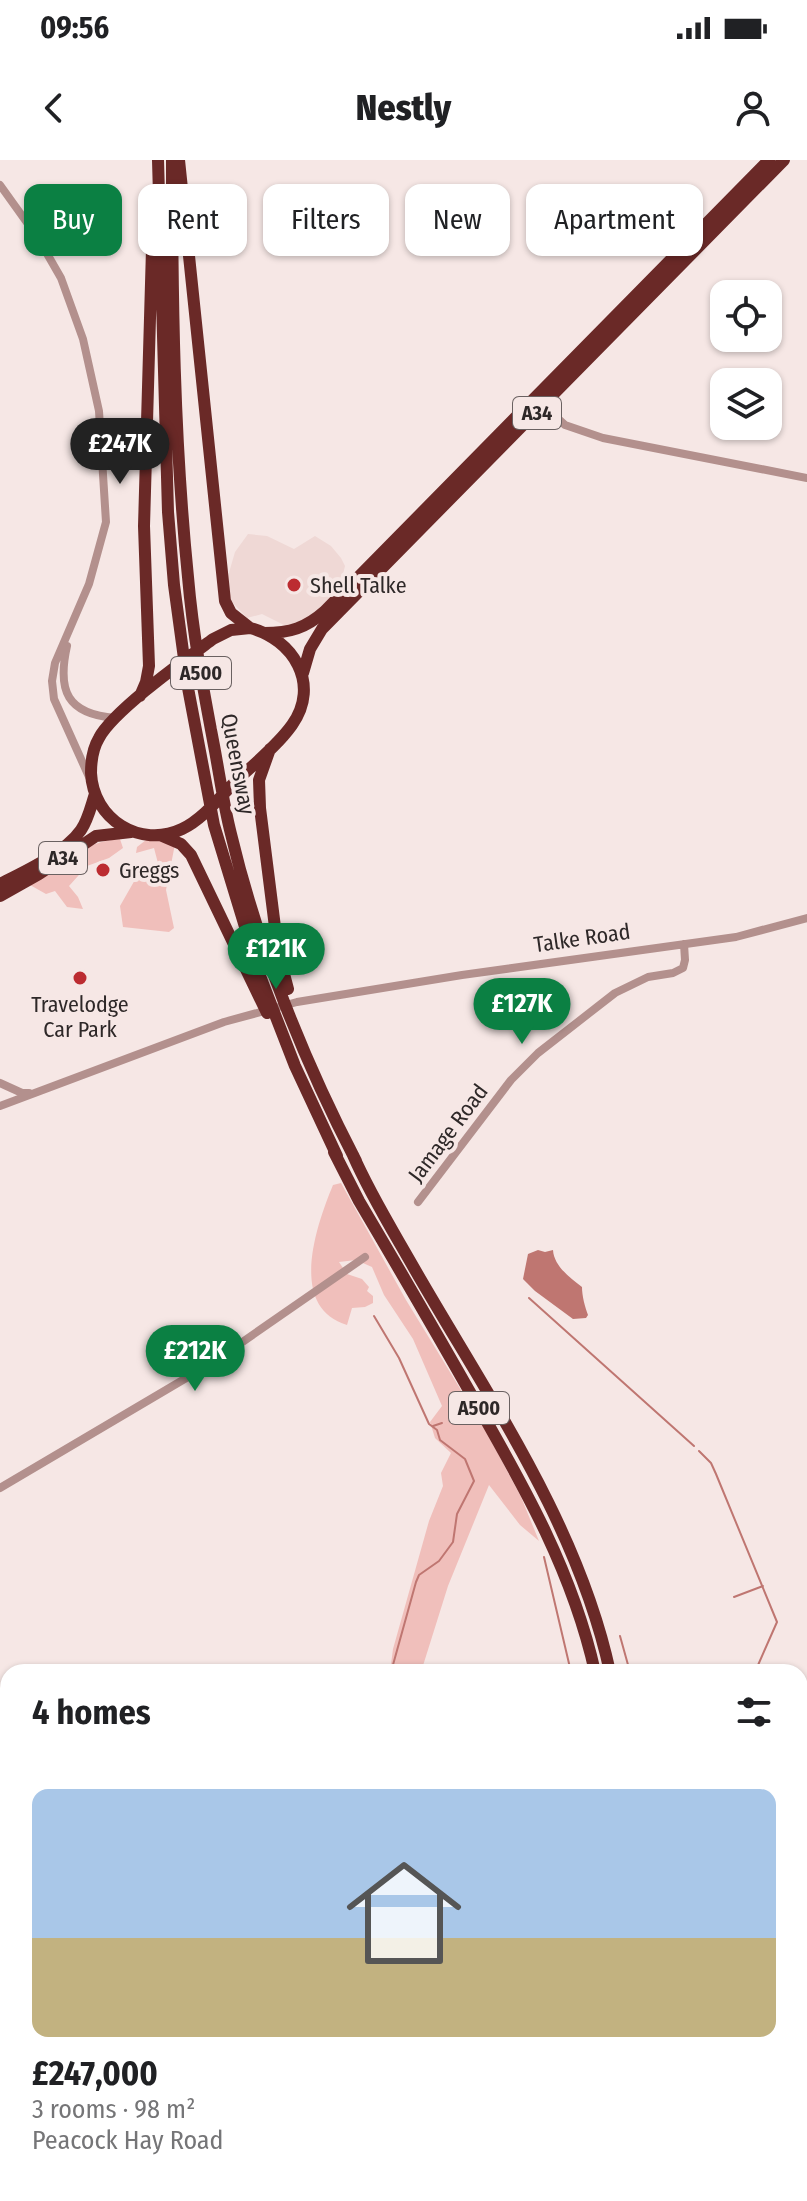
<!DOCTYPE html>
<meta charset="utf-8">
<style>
:root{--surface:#fff;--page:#f2f2f2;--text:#202124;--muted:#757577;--accent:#0b8043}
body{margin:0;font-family:"Fira Sans Condensed",sans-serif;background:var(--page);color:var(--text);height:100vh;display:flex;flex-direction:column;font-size:30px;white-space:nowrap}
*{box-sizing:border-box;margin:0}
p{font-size:26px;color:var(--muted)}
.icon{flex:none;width:44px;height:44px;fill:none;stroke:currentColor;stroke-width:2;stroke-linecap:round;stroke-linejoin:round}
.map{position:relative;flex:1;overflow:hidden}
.details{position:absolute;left:0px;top:1504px;width:808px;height:538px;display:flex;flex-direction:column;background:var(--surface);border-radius:24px 24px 0 0;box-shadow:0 2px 6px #0004}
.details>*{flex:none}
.banner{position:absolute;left:24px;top:24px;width:760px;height:72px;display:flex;gap:16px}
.controls{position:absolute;left:710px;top:120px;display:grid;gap:16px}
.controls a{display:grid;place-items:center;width:72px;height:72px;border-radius:16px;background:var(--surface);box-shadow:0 2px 6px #0004;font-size:40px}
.price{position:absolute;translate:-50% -68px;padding:0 18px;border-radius:28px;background:var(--accent);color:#fff;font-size:26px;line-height:52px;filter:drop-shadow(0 2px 4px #0008)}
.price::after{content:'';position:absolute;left:50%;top:48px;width:24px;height:18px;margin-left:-12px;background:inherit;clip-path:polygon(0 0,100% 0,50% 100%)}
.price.selected{background:#222;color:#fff}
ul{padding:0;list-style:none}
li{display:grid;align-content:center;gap:16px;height:424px;padding:0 32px}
li span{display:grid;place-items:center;height:248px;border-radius:16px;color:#555}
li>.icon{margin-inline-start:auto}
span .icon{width:144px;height:144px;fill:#fffc;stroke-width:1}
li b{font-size:34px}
h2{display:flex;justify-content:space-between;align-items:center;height:96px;padding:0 32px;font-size:34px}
.chip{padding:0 28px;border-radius:16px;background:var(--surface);box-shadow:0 2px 6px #0004;font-size:28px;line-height:72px}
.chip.selected{background:var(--accent);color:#fff}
.status{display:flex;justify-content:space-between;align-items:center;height:56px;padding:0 40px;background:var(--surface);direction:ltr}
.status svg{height:22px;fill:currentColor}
header{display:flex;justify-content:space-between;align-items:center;height:104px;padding:0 32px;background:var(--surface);font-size:36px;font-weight:800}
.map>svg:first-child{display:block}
.built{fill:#efd8d5}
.green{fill:#f0bfbb}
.water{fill:#bf7671}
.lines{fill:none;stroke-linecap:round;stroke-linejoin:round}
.stream{stroke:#bf7671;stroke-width:2}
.minor{stroke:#b3908d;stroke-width:8}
.highway{stroke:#6a2927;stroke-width:12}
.poi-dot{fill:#bc2c31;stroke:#f6e7e5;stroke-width:3}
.labels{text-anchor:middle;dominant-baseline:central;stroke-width:8;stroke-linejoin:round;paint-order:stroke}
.shield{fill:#f6e7e5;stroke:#6a6161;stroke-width:2}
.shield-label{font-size:20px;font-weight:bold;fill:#2e2828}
.poi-label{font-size:22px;fill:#2e2828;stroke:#f6e7e5;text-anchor:start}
.street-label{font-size:22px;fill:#2e2828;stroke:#f6e7e5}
</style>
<div class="status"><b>09:56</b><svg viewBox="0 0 49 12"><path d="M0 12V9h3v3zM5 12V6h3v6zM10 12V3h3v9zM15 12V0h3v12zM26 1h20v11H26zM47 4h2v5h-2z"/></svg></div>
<header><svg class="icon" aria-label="back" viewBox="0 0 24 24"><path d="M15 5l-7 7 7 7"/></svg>Nestly<svg class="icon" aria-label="person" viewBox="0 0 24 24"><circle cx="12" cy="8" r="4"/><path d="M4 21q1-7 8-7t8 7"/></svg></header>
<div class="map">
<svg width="807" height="2041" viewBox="0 0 807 2041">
<rect width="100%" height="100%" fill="#f6e7e5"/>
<!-- built -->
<path class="built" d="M248,374L267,376L294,389L315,376L331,386L341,398L345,406L341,422L328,440L306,459L286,466L262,454L247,458L232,442L226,423L235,392Z
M0,1525L8,1529V1691L0,1719Z"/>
<!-- green -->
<path class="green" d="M120,679L123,688L109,698L87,706L69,726L78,737L83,749L67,747L55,731L46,734L30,725C58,705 84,681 120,679Z
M161,679L175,684L166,730L174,768L169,772L123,767L120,746L140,711L159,707L154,688L136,693L137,687L146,680Z
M341,1023L406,1140L486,1271L521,1337L539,1381L520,1365L489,1325L448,1426L421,1512H390L393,1489L429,1361L443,1326L441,1313L451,1293L435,1278L430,1262L442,1246L413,1179L384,1135L372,1107L356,1100L339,1102L347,1114L362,1119L369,1127L367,1131L373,1136V1143L365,1147L352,1148L347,1165C287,1147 317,1064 333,1025Z
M8,1691V1936L0,1940V1719Z
M0,1951L8,1957V2023L0,2005Z
M14,2034H88L90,2041H35Z
M234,2034H394L398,2041H231Z"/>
<!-- water -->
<path class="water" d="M538,1090L545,1092L553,1090C554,1107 572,1119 582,1127C582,1136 585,1147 588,1155L586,1158L573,1159L535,1131L523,1119L528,1094Z"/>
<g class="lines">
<!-- stream -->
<path class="stream" d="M529,1138L694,1286
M374,1156L399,1198L429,1264L437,1270L440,1280L465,1299L474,1321L457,1354L453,1382L439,1401L419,1415L416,1422L391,1512
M433,1266L442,1263
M699,1291L711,1303L716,1314L777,1462L755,1512
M544,1397L571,1512
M734,1437L763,1426
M620,1476L630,1512
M314,2034L322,2041"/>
<!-- minor -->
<path class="minor" d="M0,25L38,78L61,118L83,179L99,251L106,362L89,424L55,503L52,521L54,539L90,619
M544,246L565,265L603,278L807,318
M67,486C57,531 67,554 115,558
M0,923L22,933H29
M0,946L224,862L297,842L462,815L736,777L807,758
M418,1042L511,920L538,893L615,833L648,817L673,813L683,808L685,800L684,784
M0,1328L215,1201L365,1097"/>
<!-- highway -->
<path class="highway" d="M158,0L168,352L174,425L188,528L214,665L260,816L295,906L337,996
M172,0C172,139 174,279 188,417C193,476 204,533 215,591C220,618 224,647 231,674C257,784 304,901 356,1001
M179,0L225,441L231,453L250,468
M250,468C293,479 321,524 292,565C277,586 255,603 236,621C220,637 203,659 182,669C140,689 93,659 91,613C91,601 93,588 99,578C113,551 186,499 213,479L231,470Z
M264,473C290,473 306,468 325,451L769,0
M303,513L310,489L322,469L784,0
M140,536L146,522L149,506L144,366L152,89
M270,589L259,620L260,648L278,791L288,829
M160,675L181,684L191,695L267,853
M0,724C24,712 65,693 81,670C88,660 91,646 95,634
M0,736L39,714L96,676L131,672
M334,992L359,1041C398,1107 437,1174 475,1241C525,1328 573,1413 595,1512
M353,995C370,1034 393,1071 414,1108C488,1237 578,1364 610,1512
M553,2041V2034
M567,2041L568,2034"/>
</g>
<!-- markers -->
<g class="poi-dot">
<circle cx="294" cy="425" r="8"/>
<circle cx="103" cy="710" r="8"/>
<circle cx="80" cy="818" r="8"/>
</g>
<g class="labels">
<!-- shield labels -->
<g class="shield">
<rect x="513" y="237" width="48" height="32" rx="6"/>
<rect x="171" y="497" width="60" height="32" rx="6"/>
<rect x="39" y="682" width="48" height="32" rx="6"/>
<rect x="449" y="1232" width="60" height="32" rx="6"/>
</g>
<g class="shield-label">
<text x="537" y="253">A34</text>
<text x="201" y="513">A500</text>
<text x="63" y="698">A34</text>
<text x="479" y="1248">A500</text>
</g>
<!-- poi labels -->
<g class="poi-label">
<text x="310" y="425">Shell Talke</text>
<text x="119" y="710">Greggs</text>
<text x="80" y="844" text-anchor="middle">Travelodge<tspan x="80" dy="25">Car Park</tspan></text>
</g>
<!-- street labels -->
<g class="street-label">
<text transform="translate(238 604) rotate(79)">Queensway</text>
<text transform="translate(582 778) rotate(-8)">Talke Road</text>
<text transform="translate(448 973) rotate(-53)">Jamage Road</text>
</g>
</g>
</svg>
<div class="controls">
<a><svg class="icon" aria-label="locate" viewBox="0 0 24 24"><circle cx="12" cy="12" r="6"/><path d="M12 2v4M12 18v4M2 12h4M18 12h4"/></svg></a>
<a><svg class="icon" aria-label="layers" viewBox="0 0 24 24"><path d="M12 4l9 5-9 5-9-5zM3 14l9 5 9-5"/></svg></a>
</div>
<b class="price selected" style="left:120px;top:326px">£247K</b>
<b class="price" style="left:276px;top:831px">£121K</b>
<b class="price" style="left:522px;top:886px">£127K</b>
<b class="price" style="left:195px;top:1233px">£212K</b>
<div class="banner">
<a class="chip selected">Buy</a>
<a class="chip">Rent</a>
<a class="chip">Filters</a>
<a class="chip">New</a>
<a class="chip">Apartment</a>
</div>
<section class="details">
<h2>4 homes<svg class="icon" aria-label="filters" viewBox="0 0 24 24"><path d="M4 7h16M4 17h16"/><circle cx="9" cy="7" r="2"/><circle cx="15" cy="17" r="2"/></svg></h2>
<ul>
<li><span style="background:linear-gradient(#a9c7e8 60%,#c2b280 0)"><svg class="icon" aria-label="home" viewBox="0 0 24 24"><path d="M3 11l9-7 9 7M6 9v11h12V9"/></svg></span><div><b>£247,000</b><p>3 rooms · 98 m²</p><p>Peacock Hay Road</p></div></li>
</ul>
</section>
</div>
